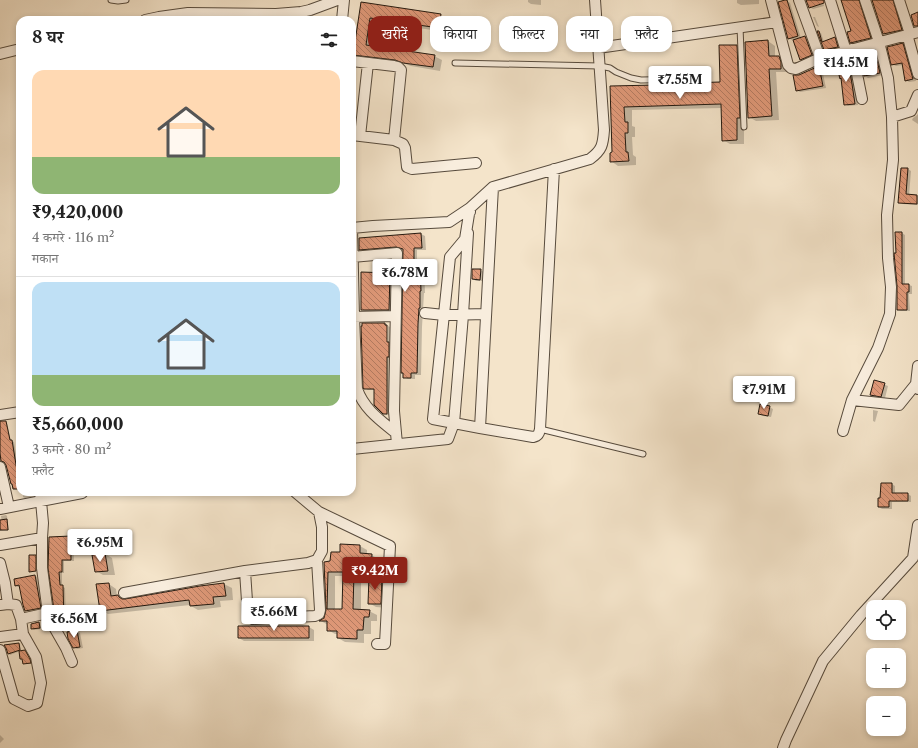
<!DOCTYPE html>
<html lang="hi">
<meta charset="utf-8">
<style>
:root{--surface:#fff;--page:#f2f2f2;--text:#222;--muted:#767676;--line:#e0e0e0;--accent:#8f2418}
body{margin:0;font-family:"Libre Caslon Text","Noto Serif Devanagari",serif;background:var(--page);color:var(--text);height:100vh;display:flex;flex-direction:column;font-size:15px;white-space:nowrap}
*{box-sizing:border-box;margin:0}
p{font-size:13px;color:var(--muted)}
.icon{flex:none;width:22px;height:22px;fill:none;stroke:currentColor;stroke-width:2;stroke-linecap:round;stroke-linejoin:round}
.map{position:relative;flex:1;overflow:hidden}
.side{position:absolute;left:16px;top:16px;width:340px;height:480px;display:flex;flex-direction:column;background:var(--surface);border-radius:12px;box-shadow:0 2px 6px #0003}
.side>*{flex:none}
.banner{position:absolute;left:368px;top:16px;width:380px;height:36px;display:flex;gap:8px}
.fabs{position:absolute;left:866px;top:600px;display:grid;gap:8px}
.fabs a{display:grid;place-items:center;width:40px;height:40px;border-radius:8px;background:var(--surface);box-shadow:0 2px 6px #0003;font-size:20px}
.price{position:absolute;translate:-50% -34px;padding:0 9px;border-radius:4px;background:#fff;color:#222;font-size:13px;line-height:26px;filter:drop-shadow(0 1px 2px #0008)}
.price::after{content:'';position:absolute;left:50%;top:24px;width:12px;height:9px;margin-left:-6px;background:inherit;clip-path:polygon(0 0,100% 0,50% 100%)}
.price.current{background:var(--accent);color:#fff}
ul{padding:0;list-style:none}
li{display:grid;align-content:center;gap:8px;height:212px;padding:0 16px}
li+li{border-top:1px solid var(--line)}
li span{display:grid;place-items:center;height:124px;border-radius:12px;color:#555}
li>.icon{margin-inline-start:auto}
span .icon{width:72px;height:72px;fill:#fffc;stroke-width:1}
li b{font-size:17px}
h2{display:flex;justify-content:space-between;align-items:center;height:48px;padding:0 16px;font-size:17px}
.chip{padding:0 14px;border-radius:12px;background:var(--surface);box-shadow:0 2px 6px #0003;font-size:14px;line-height:36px}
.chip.current{background:var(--accent);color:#fff}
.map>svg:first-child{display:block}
.shadow{fill:#0003;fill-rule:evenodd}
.building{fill:url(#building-back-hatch);stroke:#23180e;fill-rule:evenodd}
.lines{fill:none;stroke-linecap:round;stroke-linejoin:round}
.service-casing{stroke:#574b3d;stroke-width:7}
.minor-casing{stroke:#574b3d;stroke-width:12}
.service{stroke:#f8eddd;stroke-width:5}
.minor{stroke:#f8eddd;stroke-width:10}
</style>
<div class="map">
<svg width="918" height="748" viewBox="0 0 918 748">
<defs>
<pattern id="building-back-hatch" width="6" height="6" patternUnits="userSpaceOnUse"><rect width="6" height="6" fill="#e09979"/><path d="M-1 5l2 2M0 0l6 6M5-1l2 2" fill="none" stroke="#b57c62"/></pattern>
</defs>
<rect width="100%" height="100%" fill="#f4e4ca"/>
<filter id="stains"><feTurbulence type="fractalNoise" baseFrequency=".005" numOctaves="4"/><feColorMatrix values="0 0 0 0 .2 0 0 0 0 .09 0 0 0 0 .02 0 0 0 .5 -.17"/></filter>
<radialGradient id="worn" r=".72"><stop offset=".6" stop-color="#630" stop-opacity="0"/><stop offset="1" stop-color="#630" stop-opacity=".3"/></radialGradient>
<!-- shadow -->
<path class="shadow" d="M528,0H541V5L531,4L528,2Z
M737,0H759V4L741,5L737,3Z
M807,0H822L824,6L813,9L810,7Z
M842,0H863L874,40L855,44L851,42L852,32Z
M873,0H897L905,32L888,36L884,34Z
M787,1L790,3L801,38L805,37L808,39L815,56L804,61L800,60L794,40H792L789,38Z
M362,3L440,15L448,20L446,32L377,22L374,47L434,56L442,60L440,71L411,66L403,63L361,58L354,54Z
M813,17H815L819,27L817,26Z
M819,32L821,33L824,42L835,38L837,40L839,48L827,51L825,50Z
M768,41L775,46V57H779L786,61L787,67L788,72H776L779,120L756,121L749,117Z
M903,44L906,46L916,81L909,82L906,80L903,65L896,66L892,64Z
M736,46L744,50L747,122H744V144H730L723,140L722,108L632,110V126L635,127V137H632L633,155L636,157V165L618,166L611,161L613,153L611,87L721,83Z
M866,53L870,55L871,62L877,61L880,63L883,75L868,78L865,76Z
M848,62L851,64L855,86L858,105L848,106L845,104L842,79L840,78Z
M819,67L822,69L826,88L800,92L797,90L799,76Z
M918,114V124L912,120L913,118L916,116Z
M908,169L911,171L909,196H918V205L903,204L899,202Z
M896,233H902L905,235V285H909L912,286V294H909L910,311H901L898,310Z
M421,234L425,236L426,250H417V263H420L424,265L425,293H424L422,327L421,375H415V379H408L404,377V250L401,248L364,252L360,249Z
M480,270L484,272V281H476L473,279Z
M390,274L393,276L392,311H365L362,310Z
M385,324L387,325L386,347H388V326L390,327V344L392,345L390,415H387L383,413L375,390H368L365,388Z
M875,381L888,386L885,398L874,397L871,395Z
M769,407L773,409L771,417L763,416L759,414Z
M873,410L878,411L875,422L873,421Z
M6,422L7,423L11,441L14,442L20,478V489H15L14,488L13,485L7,465L4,461H0V455H1L0,448V423Z
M882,484H892L895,486V494H908L911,496V502H892V509H882L879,507L881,499Z
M33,494L35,495V496L25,498L23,497V495Z
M6,515L7,516L9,530L0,531V524H2L1,516Z
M70,537L73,538L74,561H64V573H62V586L65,588L66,623H63L60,622L50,538Z
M360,546L367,550V554L371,555L379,559L378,578L382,579L389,583L388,608L376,607L369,603L370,577H361V611H369L377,615V621H371V634H364V643L345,642L338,638V634H335L328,630V625L321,621L325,618L327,610L325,562H331L341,553ZM335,576H343V610H335Z
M105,554L112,558L115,575H103L96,571Z
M35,556L37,557V571L31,572H30Z
M35,576L37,577L43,609L29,612L26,611L21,587H18L16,586Z
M109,584L116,589L117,596L125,600L200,587L224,584L232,588L233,600L220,601L221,607L198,610L191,606L190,605L108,614L101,610Z
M39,623L40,624L41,629L34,630L32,629V624Z
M309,627L314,630V641H244L239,638Z
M77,631L80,633L83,648L77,649L74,647Z
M18,644H20L21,652H26L31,661V664H24L20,651L10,655L9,654L7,648Z
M0,735L4,739L0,743Z"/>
<!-- building -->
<path class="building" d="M785,0H787L798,36L788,39L778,2Z
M806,0H824V3L809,8Z
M841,0H859L871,38L850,43L847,32L851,31Z
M872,0H893L902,30L883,34Z
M361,2L441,14L439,28L370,18L366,45L435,55L433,67L403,63L395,60L353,55Z
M918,12V26H914L911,15Z
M817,31H819L822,42L835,37L838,47L824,50Z
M805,36L812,55L800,60L793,40Z
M768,40L769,56H779L781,62V69H769L772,116L748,118L745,42Z
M903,43L913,79L905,81L902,63L891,65L887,47Z
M719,45H737L740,118H737V140L722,141L721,104L624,107L625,122H628V133H625L626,152H628L629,161L610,162V153L612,152L610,86L656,85V84L720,82Z
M866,52L868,62L877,60L880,73L864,76L860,54Z
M848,61L852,84L855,104L844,105L841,78L840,79L836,63Z
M819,66L823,86L796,91L793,75H799Z
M901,168H908L906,194L917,195V204L898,203Z
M895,232H902V284H909V292H907V310H897V286L894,253H896Z
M421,233L422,248H414V262H420L421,291H420V308H419L418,324L417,373H411V378H403V373H401L403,249L396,247L359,250V238Z
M472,269H481L480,280L472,279Z
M361,272L390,273L389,310H361Z
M362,323H385V325H387V342H389V357H387V414H383L374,405V389H364L363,388L361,326H362Z
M874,380L885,383L881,397L870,395Z
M760,404L770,406L768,416L758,414Z
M0,421H6L10,440H12L18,477H20V489H13L12,484H11L6,465L4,462L1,461L0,453Z
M881,483H892V493H908V501H889V507H878V498H880Z
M7,519L8,530H0V520Z
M71,536V560H62V572H59L60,585H63L64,622H59L55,614L53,603L48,568L49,537Z
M340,544L360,545V553L372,554L371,573H354L353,609L370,610L369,617H364L363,630H357V639L337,638V631H327V621H319L324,618L326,610L324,562L330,561L331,552H340ZM328,572H343L342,609H327Z
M105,553L108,571L95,572L92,555Z
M29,555H36V571L29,572Z
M35,575L41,608L25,611L23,605L19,585L15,586L14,579Z
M369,577L382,578L381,604H368Z
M109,583L111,596L118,595L119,597L122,599H125L200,586L224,583L226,596L213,597L214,604L190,606L189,600L100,611L96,584Z
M39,622L40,628L31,629V624Z
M238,626H309V638H238Z
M77,630L80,647L73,648L68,639L67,632Z
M19,643L20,650L8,654L6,648L4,645Z
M25,650L30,659L31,663L23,664L22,659H20L19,651Z"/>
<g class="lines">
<!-- service casing -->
<g class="service-casing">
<path id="service" d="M111,0L118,1L126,0
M740,27L744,127
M455,63L600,66L610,68L616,72L631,78L641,80L692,79
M540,429L643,454"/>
</g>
<!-- minor casing -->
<g class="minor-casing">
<path id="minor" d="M771,0L788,65L791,68L796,69L820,58L918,32
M799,0L820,58
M830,0L846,51
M899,0L910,34
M145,20L159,17L188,13L276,14L301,12L310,10L337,0
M342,20L344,0
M907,34L918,74
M598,48L777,22
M852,49L862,99
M0,54L20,49
M352,61L394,66L398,67L401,70L394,140L403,144L405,148L407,167L412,169L476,163
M892,117L911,111L918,95
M352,135L394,140
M360,136L368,63
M493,187L470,208L465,239L450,257L433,419L480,428L533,437C538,436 539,434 540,429L554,169
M352,228L373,226L449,222L470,208V212
M352,228L354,317L357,389C364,409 380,420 396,433
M352,257L397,253L394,411L397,444
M425,313L444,315L486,314
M352,317L395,316
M918,366L916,384L918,389
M852,400L899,405L916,384
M0,415L20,412
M480,428L493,187L590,159C602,150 603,145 604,130L595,0
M843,431L852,400L878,348L890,314L891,287L888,258L887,215L893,160L892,117L888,78L879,42L865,0
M352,449L448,439L454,423L463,315L468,233
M0,467L9,507
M40,492L41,501L43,523L42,538V568L48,613L54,627L66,648L72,662
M295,492L319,512L390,546L385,644H377
M0,509L82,493L83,492
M0,545L42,538
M0,563L5,583L8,604L0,605
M245,571L248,616L253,619L315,616L319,614L320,610L317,560
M124,593L245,571L308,563L317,560L322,551V527L319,512
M21,619L48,613
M0,637L23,634
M0,650L14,699L28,706L37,703L41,683L36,657L23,634L21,619L16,605L8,604
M783,748L786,740L823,661L861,615L913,558L918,525"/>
</g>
<!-- service -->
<use href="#service" class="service"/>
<!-- minor -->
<use href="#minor" class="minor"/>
</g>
<rect width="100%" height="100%" filter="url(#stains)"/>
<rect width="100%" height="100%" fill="url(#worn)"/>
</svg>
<div class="fabs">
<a><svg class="icon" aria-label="locate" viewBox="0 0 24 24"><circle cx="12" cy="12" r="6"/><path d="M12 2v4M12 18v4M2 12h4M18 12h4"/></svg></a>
<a>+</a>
<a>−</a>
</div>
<b class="price" style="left:846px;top:83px">₹14.5M</b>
<b class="price" style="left:680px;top:100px">₹7.55M</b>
<b class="price" style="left:405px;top:293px">₹6.78M</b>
<b class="price" style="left:764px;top:410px">₹7.91M</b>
<b class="price" style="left:100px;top:563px">₹6.95M</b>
<b class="price current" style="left:375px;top:591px">₹9.42M</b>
<b class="price" style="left:274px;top:632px">₹5.66M</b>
<b class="price" style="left:74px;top:639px">₹6.56M</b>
<div class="banner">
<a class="chip current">खरीदें</a>
<a class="chip">किराया</a>
<a class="chip">फ़िल्टर</a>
<a class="chip">नया</a>
<a class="chip">फ़्लैट</a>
</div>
<section class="side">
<h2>8 घर<svg class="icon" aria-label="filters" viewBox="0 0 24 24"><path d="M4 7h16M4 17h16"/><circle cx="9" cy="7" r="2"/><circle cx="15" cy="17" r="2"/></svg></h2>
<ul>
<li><span style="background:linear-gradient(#ffd9b3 70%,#8fb573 0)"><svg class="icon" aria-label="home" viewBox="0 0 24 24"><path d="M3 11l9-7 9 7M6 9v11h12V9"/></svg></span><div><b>₹9,420,000</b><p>4 कमरे · 116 m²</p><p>मकान</p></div></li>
<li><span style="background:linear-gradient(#bfe0f5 75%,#8fb573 0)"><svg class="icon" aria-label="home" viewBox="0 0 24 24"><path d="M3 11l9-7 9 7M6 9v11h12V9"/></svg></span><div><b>₹5,660,000</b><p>3 कमरे · 80 m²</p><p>फ़्लैट</p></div></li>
</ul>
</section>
</div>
